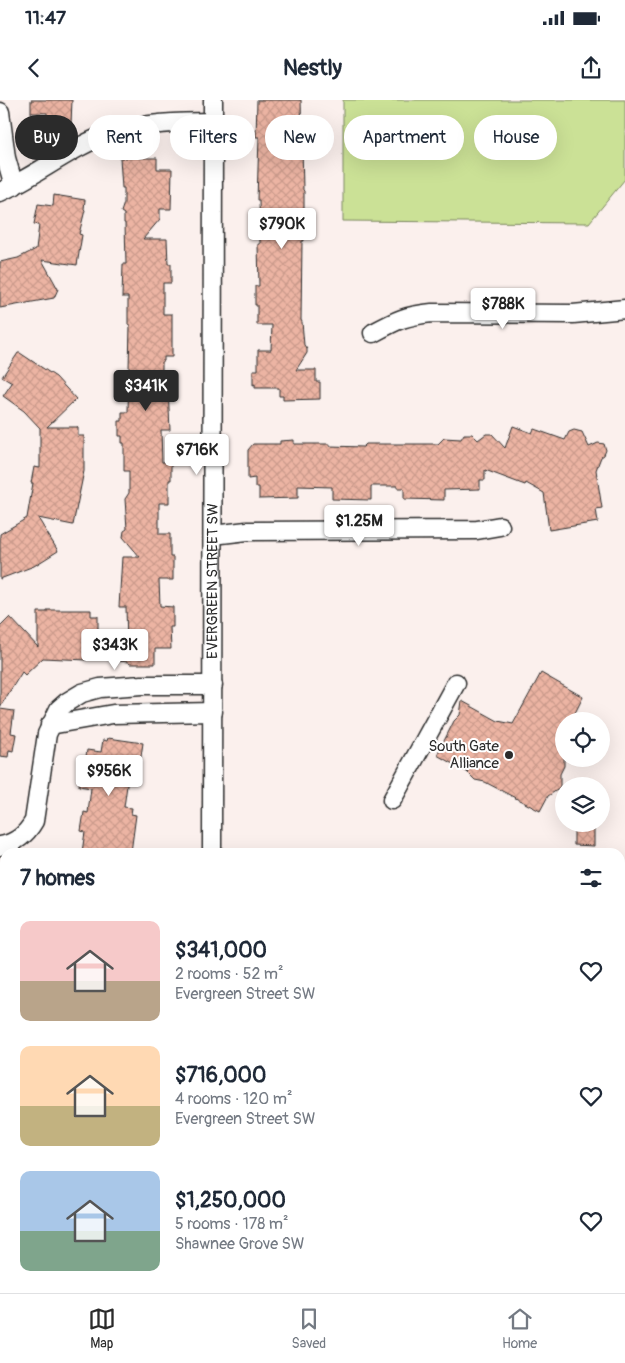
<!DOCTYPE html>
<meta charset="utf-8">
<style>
:root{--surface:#fff;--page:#f6f6f7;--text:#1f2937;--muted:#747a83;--line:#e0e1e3;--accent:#2b2b2b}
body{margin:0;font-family:Pangolin,sans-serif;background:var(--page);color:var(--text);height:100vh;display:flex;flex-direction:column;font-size:19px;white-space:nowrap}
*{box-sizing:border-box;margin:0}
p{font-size:16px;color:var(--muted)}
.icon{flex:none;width:28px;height:28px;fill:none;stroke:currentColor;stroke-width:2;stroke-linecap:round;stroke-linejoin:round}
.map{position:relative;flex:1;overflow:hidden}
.drawer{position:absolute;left:0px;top:748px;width:625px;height:446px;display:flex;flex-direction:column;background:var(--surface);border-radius:15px 15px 0 0;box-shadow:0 5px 20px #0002}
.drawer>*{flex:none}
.guide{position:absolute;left:15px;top:15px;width:595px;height:45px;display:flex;gap:10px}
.fabs{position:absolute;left:555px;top:612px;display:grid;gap:10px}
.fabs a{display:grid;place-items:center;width:55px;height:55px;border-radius:50%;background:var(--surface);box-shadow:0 5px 20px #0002;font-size:25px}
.price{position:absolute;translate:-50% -42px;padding:0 11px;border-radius:5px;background:#fff;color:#222;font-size:16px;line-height:32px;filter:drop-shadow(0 1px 2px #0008)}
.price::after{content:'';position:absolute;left:50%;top:30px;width:15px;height:11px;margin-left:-8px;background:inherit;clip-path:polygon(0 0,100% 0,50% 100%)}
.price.selected{background:var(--accent);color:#fff}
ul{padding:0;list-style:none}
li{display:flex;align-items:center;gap:15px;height:125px;padding:0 20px}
li span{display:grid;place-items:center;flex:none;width:140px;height:100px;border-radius:10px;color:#555}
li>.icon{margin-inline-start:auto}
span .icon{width:60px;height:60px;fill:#fffc;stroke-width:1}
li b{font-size:21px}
h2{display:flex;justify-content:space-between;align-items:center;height:60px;padding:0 20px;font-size:21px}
.chip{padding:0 18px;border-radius:22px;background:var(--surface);box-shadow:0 5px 20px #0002;font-size:18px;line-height:45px}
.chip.selected{background:var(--accent);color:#fff}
.status{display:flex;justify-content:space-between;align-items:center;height:35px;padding:0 25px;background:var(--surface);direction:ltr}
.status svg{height:14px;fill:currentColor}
header{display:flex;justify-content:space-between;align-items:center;height:65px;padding:0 20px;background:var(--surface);font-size:22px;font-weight:700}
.menu{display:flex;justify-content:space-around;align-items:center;height:70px;border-top:1px solid var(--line);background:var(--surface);font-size:14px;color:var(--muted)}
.menu a{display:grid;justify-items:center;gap:2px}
.menu .selected{color:var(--accent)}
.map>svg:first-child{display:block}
.green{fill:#cbe196;stroke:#7b8660}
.building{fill:url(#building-cross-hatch);stroke:#2b2b2b}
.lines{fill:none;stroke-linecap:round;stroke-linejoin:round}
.minor-casing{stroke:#2b2b2b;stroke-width:21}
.major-casing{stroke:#2b2b2b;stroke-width:26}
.minor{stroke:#fff;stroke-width:18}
.major{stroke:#fff;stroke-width:22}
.poi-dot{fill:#2b2b2b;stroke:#fff;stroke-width:2}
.labels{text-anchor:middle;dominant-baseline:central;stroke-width:4;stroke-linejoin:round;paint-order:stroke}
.street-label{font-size:15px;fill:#2b2b2b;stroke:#fff}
.poi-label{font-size:15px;fill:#2b2b2b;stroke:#fff;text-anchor:end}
</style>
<div class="status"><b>11:47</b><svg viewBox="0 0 49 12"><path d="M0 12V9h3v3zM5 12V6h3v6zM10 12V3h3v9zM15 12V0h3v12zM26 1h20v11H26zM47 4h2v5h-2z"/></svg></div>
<header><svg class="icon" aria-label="back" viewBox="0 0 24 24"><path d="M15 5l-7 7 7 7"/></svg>Nestly<svg class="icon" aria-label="share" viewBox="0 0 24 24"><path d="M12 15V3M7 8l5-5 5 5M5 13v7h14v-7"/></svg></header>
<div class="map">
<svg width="625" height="1193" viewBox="0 0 625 1193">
<defs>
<pattern id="building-cross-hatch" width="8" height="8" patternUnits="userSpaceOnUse" patternTransform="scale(1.25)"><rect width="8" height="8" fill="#ecb4a3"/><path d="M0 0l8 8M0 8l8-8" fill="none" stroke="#cb9b8c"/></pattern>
</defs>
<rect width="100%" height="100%" fill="#fbf0ed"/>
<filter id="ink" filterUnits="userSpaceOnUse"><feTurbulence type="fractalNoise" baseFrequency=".02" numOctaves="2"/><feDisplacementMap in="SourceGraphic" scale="10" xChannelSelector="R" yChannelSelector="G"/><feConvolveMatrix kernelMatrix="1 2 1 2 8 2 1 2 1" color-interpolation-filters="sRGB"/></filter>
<g filter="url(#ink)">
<!-- green -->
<path class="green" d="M343,0H625V79L589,123L343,121Z
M307,1189H396V1193H307Z"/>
<!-- building -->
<path class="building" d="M31,0H72L71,24L60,25V27H47V13H31Z
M257,0H301L303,90L304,91V113H306L307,130L303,134L304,141H302L301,220L302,222L304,245L307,249V253L296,270H316V282H320V299L283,300V296H279V288H255V284L253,285V270H258V250H271L272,225H257V205H255V186H259L258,144H260L259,100H257L259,37H256Z
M120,58H157V69H172L171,109H160V119L143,139H167L168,164H171V183H163V214H172V257H164V261H162V287H168L170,330H161L162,362H171V380H169V403H159V434H170V457H173V480H159L160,506L173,507V527H170L171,549H155V564H130L128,562L119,561V552L127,545L126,507H119L122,457H140L123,437L124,431L127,429L125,399L129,393V371H124V343H122V336H119V321H122V312H128L130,225H128V197H122L123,164H126L125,123H124V114L121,112L124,103V88H122Z
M54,95L85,100L84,109L85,110L79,134L82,135L77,165L42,160L58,189L54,198L0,208V162L18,158L36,149L39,125L34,124L38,104L53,106Z
M18,253H20L56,277L76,299L47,327H78V336H84V371L73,425L38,418L58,451L34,466L0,479V434L27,418L33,383H31L34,367L40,368V328L24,311L3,296L12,283L2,277Z
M513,326L532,333L534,329L565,340L569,332L574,330L582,332L589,347L598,343L604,344L606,350L604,355L601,357L596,370L602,408L596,409L598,422L549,430L544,393L526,383L525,385L485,370V380H480V389L444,390V400L404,399V388H397V386H371V400L332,399V387L298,386V398L259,399V387H255V378L248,379V350L253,344H280V341L294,340V344H330V346L363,347L366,344H438L444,338L461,339L464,334H472L478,340L486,334H492L505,348Z
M47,510H91V516H98V542H93V549H87V560L43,558L25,575L22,572L0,607V527L10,517L38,547V512H47Z
M541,573L583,597L571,621H564V666L560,674V686L557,690L548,696L540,711L485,682L475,680L467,672L437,655L454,621L460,615L462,601L498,621L513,624Z
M0,609L14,611L11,633L16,634L13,651L9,650L8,657L0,656Z
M108,638L143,643L140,663L135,662L133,672L129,671L124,707L132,708L131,714L136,715L131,752H82L85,732L81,731L84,712L88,713L91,688L79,686L81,669H84L87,650L101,652L103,640L107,641Z
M574,724H594V746L574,745Z"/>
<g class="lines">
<!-- minor casing -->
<g class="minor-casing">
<g id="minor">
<path d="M0,12L6,58L14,86"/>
<path d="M0,92C38,75 72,46 111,33C145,23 179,22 214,22"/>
<path d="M373,233C397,220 404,216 432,213L573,214L625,209"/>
<path d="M213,435L247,431L477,430L500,426"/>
<path d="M50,625L113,614L213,612"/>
<path d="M392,700L456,583"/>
<path d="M0,746C16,743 26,735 34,721L47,634L59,609L67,602L82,593L100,588L142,585H213"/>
<path id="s1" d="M212,752L213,0"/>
<path d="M509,1189V1193"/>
<path d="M180,1193V1189"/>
</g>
</g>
<!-- major casing -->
<g class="major-casing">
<path id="major" d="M620,868H625
M0,880L5,879
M620,899H625
M0,913L5,912"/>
</g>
<!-- minor -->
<use href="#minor" class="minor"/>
<!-- major -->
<use href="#major" class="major"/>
</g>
</g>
<!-- markers -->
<circle class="poi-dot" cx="509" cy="655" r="5"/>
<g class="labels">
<!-- street labels -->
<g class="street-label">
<text stroke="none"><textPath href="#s1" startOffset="271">EVERGREEN STREET SW</textPath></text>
</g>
<!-- poi labels -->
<g class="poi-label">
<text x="499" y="646">South Gate<tspan x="499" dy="17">Alliance</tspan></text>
</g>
</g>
</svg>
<div class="fabs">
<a><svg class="icon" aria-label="locate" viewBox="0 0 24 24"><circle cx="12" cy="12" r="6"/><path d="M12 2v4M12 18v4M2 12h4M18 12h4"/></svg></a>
<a><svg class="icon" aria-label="layers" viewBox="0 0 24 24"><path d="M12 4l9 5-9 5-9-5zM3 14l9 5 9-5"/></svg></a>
</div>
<b class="price" style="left:282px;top:150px">$790K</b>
<b class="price" style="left:503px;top:230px">$788K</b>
<b class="price selected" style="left:146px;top:312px">$341K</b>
<b class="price" style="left:197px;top:376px">$716K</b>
<b class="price" style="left:359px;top:447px">$1.25M</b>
<b class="price" style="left:115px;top:571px">$343K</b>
<b class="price" style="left:109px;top:697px">$956K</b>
<div class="guide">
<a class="chip selected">Buy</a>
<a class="chip">Rent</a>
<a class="chip">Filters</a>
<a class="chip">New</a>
<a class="chip">Apartment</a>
<a class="chip">House</a>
</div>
<section class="drawer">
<h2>7 homes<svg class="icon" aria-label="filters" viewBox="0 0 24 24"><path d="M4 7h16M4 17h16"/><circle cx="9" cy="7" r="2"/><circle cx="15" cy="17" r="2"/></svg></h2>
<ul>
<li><span style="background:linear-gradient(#f6c9c9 60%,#b9a48a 0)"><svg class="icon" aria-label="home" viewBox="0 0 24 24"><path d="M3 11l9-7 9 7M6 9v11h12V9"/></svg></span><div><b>$341,000</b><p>2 rooms · 52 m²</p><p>Evergreen Street SW</p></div><svg class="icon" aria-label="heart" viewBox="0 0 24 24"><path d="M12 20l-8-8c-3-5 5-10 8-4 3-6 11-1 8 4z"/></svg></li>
<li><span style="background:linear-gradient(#ffd9b3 60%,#c2b280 0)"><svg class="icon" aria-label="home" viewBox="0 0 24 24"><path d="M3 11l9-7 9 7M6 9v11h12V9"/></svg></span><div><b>$716,000</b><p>4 rooms · 120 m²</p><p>Evergreen Street SW</p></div><svg class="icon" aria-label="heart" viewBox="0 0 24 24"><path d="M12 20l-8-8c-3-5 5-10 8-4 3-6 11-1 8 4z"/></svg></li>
<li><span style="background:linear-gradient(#a9c7e8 60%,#7fa58c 0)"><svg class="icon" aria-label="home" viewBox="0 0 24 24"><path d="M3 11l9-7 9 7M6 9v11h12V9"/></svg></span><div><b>$1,250,000</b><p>5 rooms · 178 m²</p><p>Shawnee Grove SW</p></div><svg class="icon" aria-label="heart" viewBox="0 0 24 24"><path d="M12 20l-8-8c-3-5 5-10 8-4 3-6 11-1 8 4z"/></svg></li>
</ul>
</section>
</div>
<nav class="menu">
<a class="selected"><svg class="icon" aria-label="map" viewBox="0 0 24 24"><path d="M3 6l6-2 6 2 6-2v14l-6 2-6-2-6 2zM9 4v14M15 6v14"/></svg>Map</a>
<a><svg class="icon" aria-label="saved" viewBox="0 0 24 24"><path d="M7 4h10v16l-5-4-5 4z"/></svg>Saved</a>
<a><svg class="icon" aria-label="home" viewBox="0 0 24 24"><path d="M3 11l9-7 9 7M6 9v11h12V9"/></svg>Home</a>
</nav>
